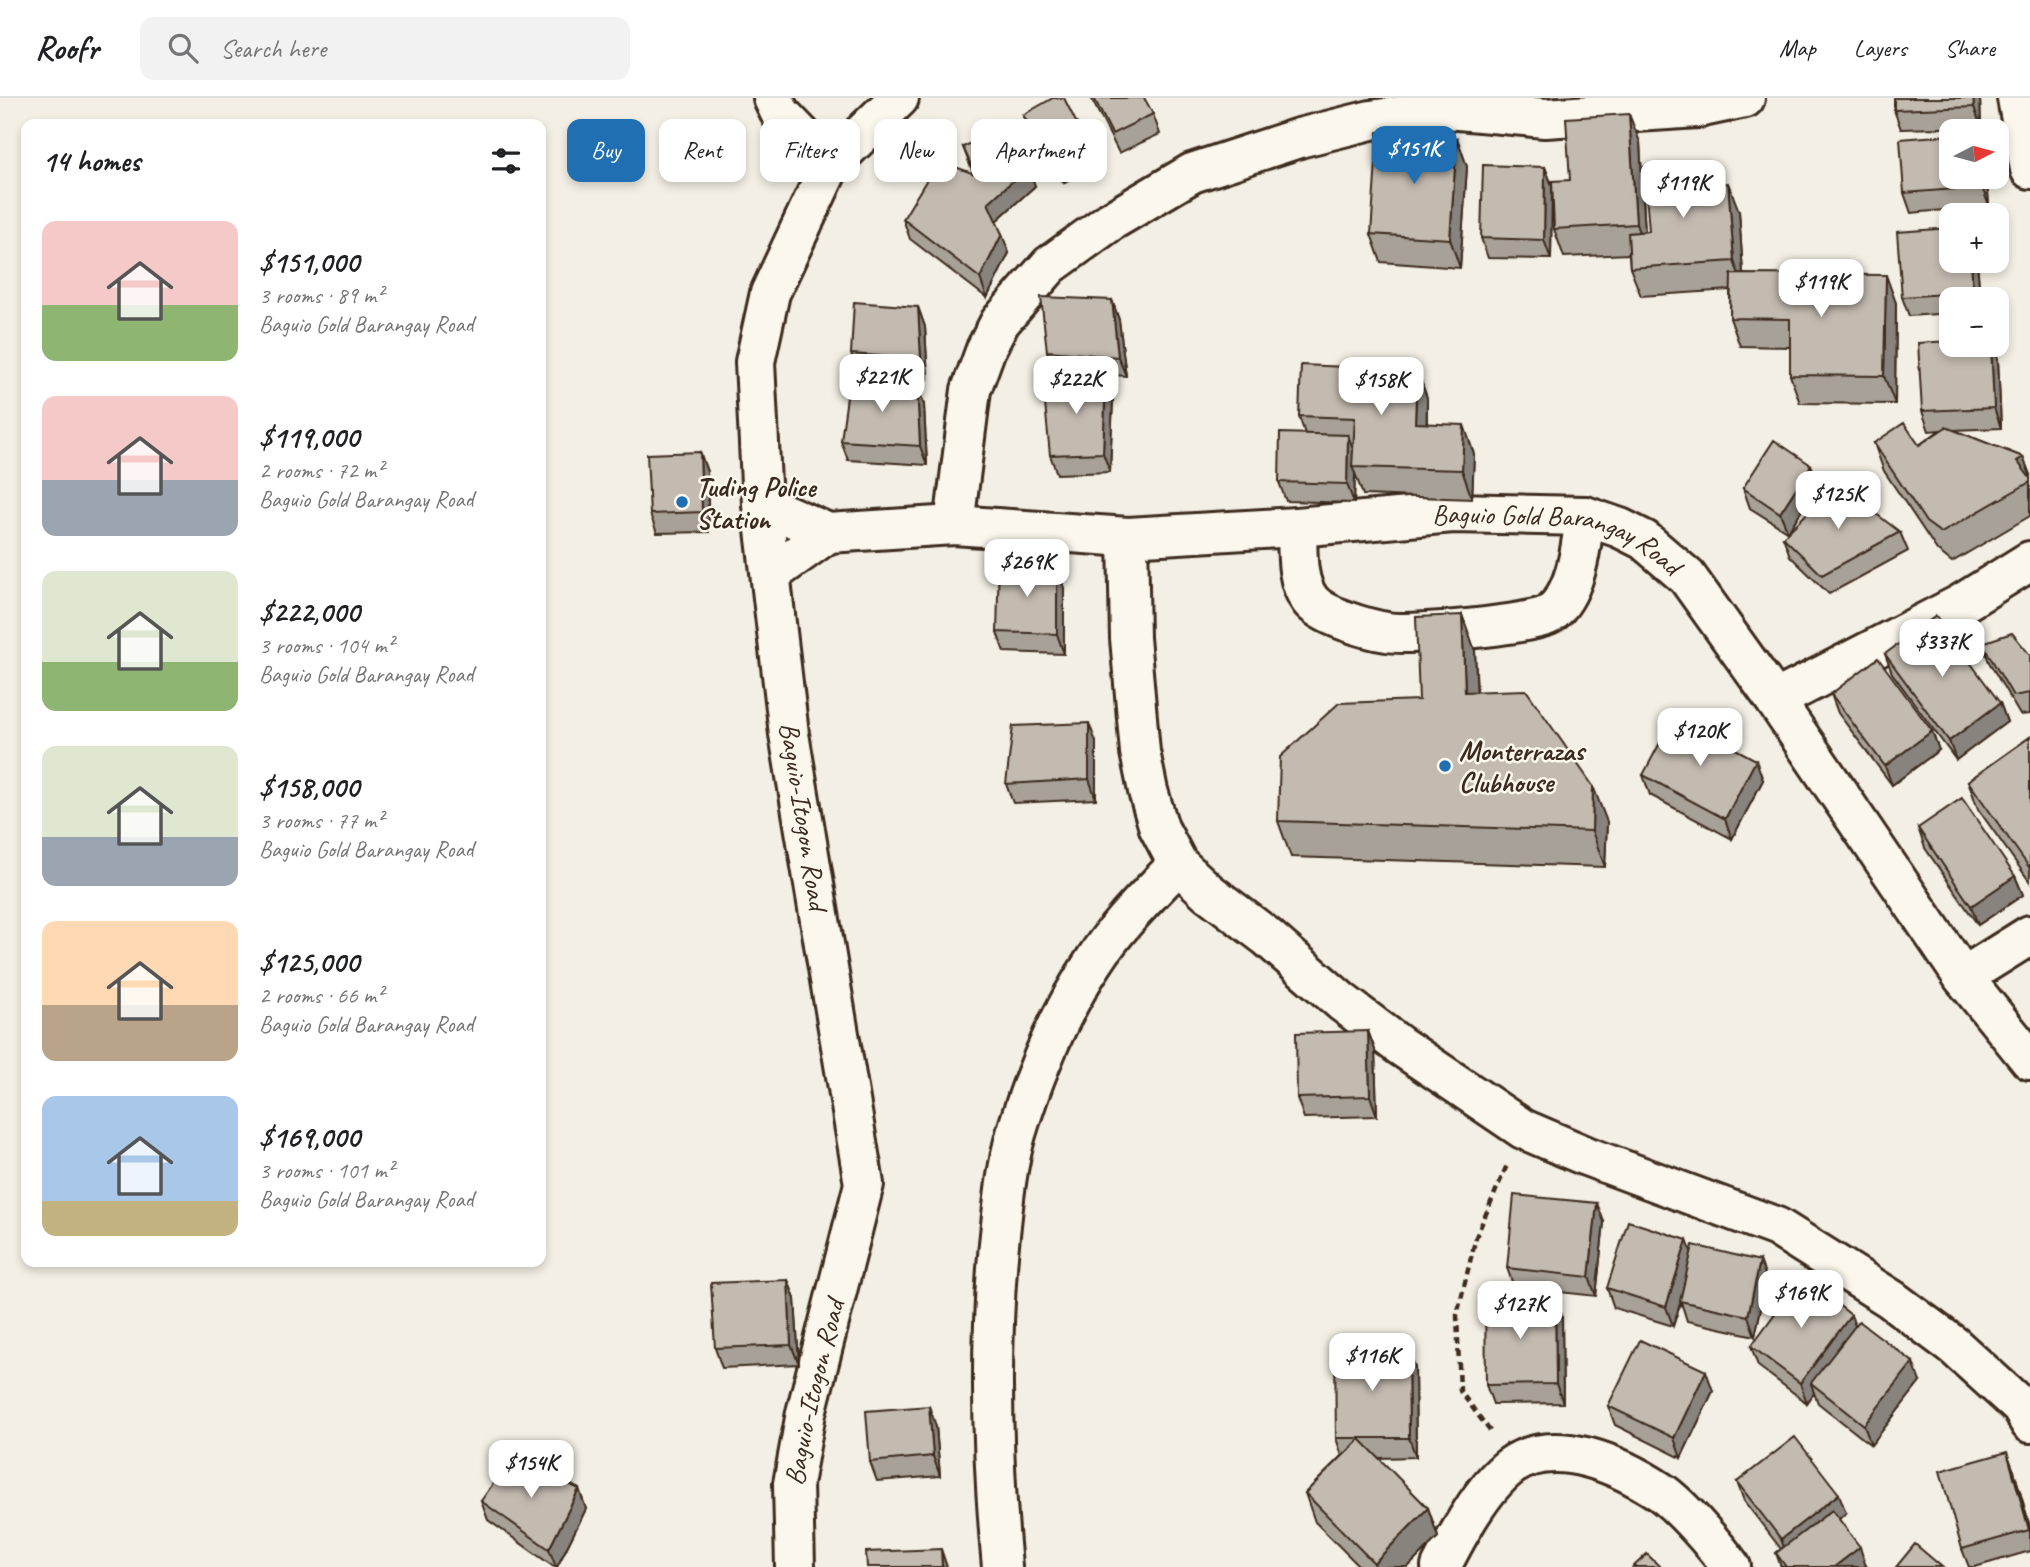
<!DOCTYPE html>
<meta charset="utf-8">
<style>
:root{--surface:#fff;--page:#f2f2f2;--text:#202124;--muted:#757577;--line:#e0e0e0;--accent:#1f6fb2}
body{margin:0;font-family:Caveat,sans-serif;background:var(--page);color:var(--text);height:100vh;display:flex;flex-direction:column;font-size:26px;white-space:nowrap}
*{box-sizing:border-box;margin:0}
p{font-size:23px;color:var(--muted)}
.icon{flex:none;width:38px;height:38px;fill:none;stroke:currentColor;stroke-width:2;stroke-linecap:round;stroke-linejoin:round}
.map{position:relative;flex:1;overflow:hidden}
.sheet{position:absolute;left:21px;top:21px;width:525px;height:1148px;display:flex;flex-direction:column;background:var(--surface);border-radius:14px;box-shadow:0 4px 10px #0003}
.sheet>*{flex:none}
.banner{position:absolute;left:567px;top:21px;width:665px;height:63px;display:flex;gap:14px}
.needle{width:46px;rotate:84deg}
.fabs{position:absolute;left:1939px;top:21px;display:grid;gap:14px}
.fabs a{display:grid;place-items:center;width:70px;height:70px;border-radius:14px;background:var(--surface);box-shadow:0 4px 10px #0003;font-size:35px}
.price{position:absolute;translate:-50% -60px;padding:0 16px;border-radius:14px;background:#fff;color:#222;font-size:23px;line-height:46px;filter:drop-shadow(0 2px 4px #0008)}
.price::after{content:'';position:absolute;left:50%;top:42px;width:21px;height:16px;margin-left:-10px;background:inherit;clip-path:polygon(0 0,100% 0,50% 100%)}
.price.selected{background:var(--accent);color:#fff}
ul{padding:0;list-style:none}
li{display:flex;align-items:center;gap:21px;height:175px;padding:0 21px}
li span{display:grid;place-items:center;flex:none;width:196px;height:140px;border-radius:14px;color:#555}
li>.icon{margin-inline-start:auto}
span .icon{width:84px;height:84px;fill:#fffc;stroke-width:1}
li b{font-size:30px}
h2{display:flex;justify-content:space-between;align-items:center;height:84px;padding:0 21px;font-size:30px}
.tag{padding:0 24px;border-radius:14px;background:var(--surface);box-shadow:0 4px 10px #0003;font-size:24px;line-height:63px}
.tag.selected{background:var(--accent);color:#fff}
header{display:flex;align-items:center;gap:42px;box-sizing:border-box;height:98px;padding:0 35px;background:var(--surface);border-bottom:2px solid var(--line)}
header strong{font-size:33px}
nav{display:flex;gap:38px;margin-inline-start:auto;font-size:24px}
.search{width:490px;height:63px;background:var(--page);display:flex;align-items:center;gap:18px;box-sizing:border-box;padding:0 24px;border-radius:14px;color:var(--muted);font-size:26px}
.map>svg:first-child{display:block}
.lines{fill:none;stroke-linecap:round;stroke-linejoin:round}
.minor-casing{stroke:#3b2a1e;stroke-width:44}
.major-casing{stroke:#3b2a1e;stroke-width:44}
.path{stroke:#3b2a1e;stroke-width:4.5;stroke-dasharray:7 5;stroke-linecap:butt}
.minor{stroke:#fbf7ec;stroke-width:38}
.major{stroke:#fbf7ec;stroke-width:38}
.wall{fill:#a8a197;stroke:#3b2a1e;stroke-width:2}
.shaded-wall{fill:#88837b;stroke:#3b2a1e;stroke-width:2}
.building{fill:#c3bbb0;stroke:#3b2a1e;stroke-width:2}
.poi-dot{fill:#1f6fb2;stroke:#fbf7ec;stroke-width:2.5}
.labels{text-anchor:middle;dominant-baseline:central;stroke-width:5;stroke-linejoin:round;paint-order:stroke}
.poi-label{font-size:28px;font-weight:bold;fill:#3b2a1e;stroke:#fbf7ec;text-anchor:start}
.street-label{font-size:28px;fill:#3b2a1e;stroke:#fbf7ec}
</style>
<header>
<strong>Roofr</strong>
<div class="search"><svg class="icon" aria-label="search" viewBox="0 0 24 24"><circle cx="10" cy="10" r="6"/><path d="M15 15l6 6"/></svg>Search here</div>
<nav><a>Map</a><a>Layers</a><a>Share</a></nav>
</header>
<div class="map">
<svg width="2030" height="1469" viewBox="0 0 2030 1469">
<rect width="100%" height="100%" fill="#f3efe4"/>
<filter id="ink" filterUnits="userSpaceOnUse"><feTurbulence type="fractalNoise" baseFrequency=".0143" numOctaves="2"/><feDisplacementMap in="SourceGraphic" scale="14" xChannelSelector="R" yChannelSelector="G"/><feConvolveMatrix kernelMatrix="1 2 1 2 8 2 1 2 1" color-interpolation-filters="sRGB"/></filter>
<g filter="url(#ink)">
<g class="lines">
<!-- minor casing -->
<g class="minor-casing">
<g id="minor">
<path d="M773,0L780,15L830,67"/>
<path d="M2017,0L2030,71"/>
<path id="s1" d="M762,406L828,435L954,427L1128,439L1297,429L1453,415L1585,418L1620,430L1644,442L1687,479L1775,602L1963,879L2030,962"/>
<path d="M954,427L971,292L986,251L1000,224L1050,167L1111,123L1192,75L1299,40L1371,22L1447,11L1545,20L1698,10L1745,0"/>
<path d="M1297,429C1298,452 1295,482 1310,502C1322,518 1367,531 1387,534C1407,538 1535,527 1550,516C1577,495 1581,449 1585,418"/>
<path d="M1128,439L1130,540L1140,654L1148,693L1159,730L1178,766L1208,794L1266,838L1342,904L1399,947L1523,1031L1586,1058L1777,1129L1891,1201L1954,1248L2021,1309L2030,1325"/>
<path d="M771,476L828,435"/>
<path d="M1775,602L1961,506L2030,463"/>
<path d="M1963,879L2030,837"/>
<path d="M1002,1469C992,1361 989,1254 999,1146C1003,1109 1006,1071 1016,1036C1034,976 1060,914 1095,862C1118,826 1149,797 1178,766"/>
<path d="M1441,1469C1458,1436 1482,1390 1511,1368C1555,1337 1622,1368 1661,1394C1682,1409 1716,1448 1731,1469"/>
</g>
</g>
<!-- major casing -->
<g class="major-casing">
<g id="major">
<path id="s2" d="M795,1469L793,1386L806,1315L864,1086L789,636L762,406L755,264L770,195L830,67L899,0"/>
</g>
</g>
<!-- path -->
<path class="path" d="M1490,1333L1460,1293L1457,1217L1476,1139L1507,1067"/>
<!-- minor -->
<use href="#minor" class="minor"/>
<!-- major -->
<use href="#major" class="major"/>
</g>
<!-- wall -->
<path class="wall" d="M1091,0H1144L1153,16L1160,36L1119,55Z
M1980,0L1981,29L1901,31L1894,12Z
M1023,17L1093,63L1064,85L1031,36Z
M1457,40L1467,69L1460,170L1381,164L1371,136Z
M1640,44L1645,134L1649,133L1700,65L1708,86L1739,113L1743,176L1896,205L1895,306L1800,305L1790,277V249L1740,248L1730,220V192L1641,198L1630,170L1629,156L1564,159L1554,131L1552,93L1551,161L1488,160L1481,140L1545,69L1552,87L1570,82Z
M963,49L1028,69L1035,88L996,123L1009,155L987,200L910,141L903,121L973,75Z
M1951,79H1987L1989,108L1911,115L1904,95Z
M1977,163L1980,201H1951V215L1909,218L1902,199Z
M1112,202L1119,222L1126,278L1054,273L1047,253Z
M918,209L925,229L928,281L858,275L851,256Z
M1951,247H1993L1998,261L2001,330L1954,332L2023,359L2030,377V418L1952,464L1937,452L1884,373L1874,345L1919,347L1940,332L1929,333L1922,313Z
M1417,272L1427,300V326L1474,356L1472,401L1363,397L1355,375L1354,405L1286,403L1279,384L1305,336L1299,318Z
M917,287L924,307L927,367L848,362L841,343Z
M1113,300L1110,374L1057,376L1050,357Z
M700,354L707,374L709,434L657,435L650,416Z
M1811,367L1818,386L1788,434L1750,410L1743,390Z
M1900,434L1908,453L1829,496L1790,458L1783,439Z
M1057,470L1064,490V556L1004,554L997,534Z
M1462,517L1475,553L1477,594L1607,724L1605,769L1291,759L1278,723L1419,602Z
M1982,545L2030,557V616L2020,617L1989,564Z
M1885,556L2000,605L2007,624L1956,662L1892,575Z
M1831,596L1939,652L1892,687L1838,615Z
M2030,639V784L1978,711L1968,683Z
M1096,644V701L1013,705L1006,686Z
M1643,677L1763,682L1732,741L1650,697Z
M1918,730L2015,778L2023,797L1978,827L1925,750Z
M1368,933L1375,952L1377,1018L1304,1020L1297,1000Z
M1604,1124L1596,1198L1514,1189L1507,1170Z
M1692,1154L1760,1163L1767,1182L1755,1238L1687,1223L1681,1204L1673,1228L1614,1210L1607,1190Z
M788,1182L795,1201L799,1266L722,1270L715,1250Z
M1562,1218L1563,1305L1493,1306L1486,1287Z
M1751,1248L1920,1284L1871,1347L1818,1305L1814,1295L1807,1305L1758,1268Z
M1415,1269L1416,1359L1378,1360L1428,1410L1438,1439L1408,1469H1360L1315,1424L1305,1395L1342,1358L1336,1340Z
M1713,1293L1681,1360L1615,1327L1608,1308Z
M936,1328L940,1378L877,1383L870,1364Z
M2014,1373L2030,1429V1453L1975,1469H1969L1962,1451Z
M1737,1384L1846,1415L1839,1421L1867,1469H1781L1776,1455L1781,1451L1744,1403Z
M579,1391L586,1411L557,1469H554L488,1422L481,1403Z"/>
<!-- shaded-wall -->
<path class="shaded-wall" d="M1973,0H1980L1981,29L1974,9Z
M1629,16L1640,44L1646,155L1636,126Z
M1457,40L1467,69L1460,170L1450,141Z
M1086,44L1093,63L1064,85L1057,66Z
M1700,65L1711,94L1702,87Z
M1028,69L1035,88L995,124L988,105Z
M1545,69L1552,88L1551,161L1544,142Z
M1981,79H1987L1989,108L1982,89Z
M1728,85L1739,113L1744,191L1734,163Z
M1002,136L1009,155L987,200L980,180Z
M1971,163H1977L1980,201H1976L1973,194Z
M1886,177L1896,205L1895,306L1884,278Z
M1112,202L1119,222L1126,278L1118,259Z
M918,209L925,229L928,281L921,261Z
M1991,247H1993L1998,261L2001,330L1994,310Z
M1417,272L1427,300L1426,354L1415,325Z
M1106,281L1113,300L1110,374L1103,355Z
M917,287L924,307L927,367L920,348Z
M1464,327L1474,356L1472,401L1462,372Z
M1348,337L1355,357L1352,369L1355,375L1354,405L1347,386Z
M700,354L707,374L709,434L702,414Z
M2023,359L2030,377V384L2017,363Z
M1811,367L1818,386L1788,434L1780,415Z
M1057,470L1064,490V556L1057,536Z
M1462,517L1475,553L1478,630L1465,594Z
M2000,605L2007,624L1956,662L1949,643Z
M1089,625L1096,644V701L1089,681Z
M1932,633L1939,652L1892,687L1885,668Z
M1756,662L1763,682L1732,741L1725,721Z
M1593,688L1607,724L1605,769L1592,733Z
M2015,778L2023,797L1978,827L1971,808Z
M1368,933L1375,952L1377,1018L1370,998Z
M1597,1105L1604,1124L1596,1198L1589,1179Z
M1687,1142L1694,1161L1673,1228L1666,1209Z
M1760,1163L1767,1182L1755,1238L1748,1218Z
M788,1182L795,1201L799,1266L791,1247Z
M1555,1199L1562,1218L1563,1305L1556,1286Z
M1851,1217L1858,1236L1811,1285L1814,1295L1807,1305L1800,1285Z
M1408,1250L1415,1269L1416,1359L1409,1340Z
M1913,1264L1920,1284L1871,1347L1864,1327Z
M1706,1273L1713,1293L1681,1360L1674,1340Z
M929,1308L936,1328L940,1378L933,1358Z
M2007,1354L2014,1373L2030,1429V1434Z
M579,1391L586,1411L557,1469H556L549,1451Z
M1839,1396L1846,1415L1788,1461L1781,1441Z
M1428,1410L1438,1439L1408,1469H1375L1374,1465Z
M1860,1449L1866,1469H1834Z
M941,1451L947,1469H942Z"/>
<!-- building -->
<path class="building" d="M1053,0H1064L1086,44L1057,66L1023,17Z
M1094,0H1144L1153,16L1112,36Z
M1894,0H1973L1974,9L1894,12Z
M1629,16L1636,126L1554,131L1552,83L1570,82L1566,20Z
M1005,29L1028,69L988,105L1002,136L980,180L903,121L938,63L975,76L963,49Z
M1378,34L1457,40L1450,141L1371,136Z
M1951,37V79H1981L1982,89L1904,95L1900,41Z
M1700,65L1702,87L1728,85L1734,163L1630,170L1628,135L1649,133L1644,69Z
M1483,67L1545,69L1544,142L1481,140Z
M1951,130V163H1971L1973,194L1902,199L1897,134Z
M1731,176L1886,177L1884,278L1790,277V221L1730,220Z
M1041,199L1112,202L1118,259L1047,253Z
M854,204L918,209L921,261L851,256Z
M1951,243V247H1991L1994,310L1922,313L1918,245Z
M1301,267L1417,272L1415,325L1464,327L1462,372L1352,369L1355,320L1299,318Z
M1106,281L1103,355L1050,357L1043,285Z
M849,284L917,287L920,348L841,343Z
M1904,325L1919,347L1946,329L2023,359L2017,363L2030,380V384L1941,435L1926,424L1874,345Z
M1280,335L1348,337L1347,386L1279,384Z
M1774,342L1811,367L1780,415L1743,390Z
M700,354L702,414L650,416L647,356Z
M1837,386L1900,434L1822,477L1783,439Z
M999,462L1057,470V536L997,534Z
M1462,517L1465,594L1526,592L1593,688L1592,733L1278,723L1280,659L1339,605L1419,602L1416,519Z
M1936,518L2000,605L1949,643L1885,556Z
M2012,535L2030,557V595L2013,598L1982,545Z
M1878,560L1932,633L1885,668L1831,596Z
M1674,618L1756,662L1725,721L1643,677Z
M1089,625V681L1006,686L1013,628Z
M2030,639V768L2029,769L1968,683Z
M1962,700L2015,778L1971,808L1918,730Z
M1368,933L1370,998L1297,1000L1296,935Z
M1514,1097L1597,1105L1589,1179L1507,1170Z
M1628,1123L1687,1142L1666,1209L1607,1190Z
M1693,1147L1760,1163L1748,1218L1680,1203Z
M1802,1179L1851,1217L1800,1285L1751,1248Z
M788,1182L791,1247L715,1250L711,1185Z
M1485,1199H1555L1556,1286L1486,1287Z
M1859,1223L1913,1264L1864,1327L1811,1285Z
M1640,1242L1706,1273L1674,1340L1608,1308Z
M1335,1250H1408L1409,1340H1336Z
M929,1308L933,1358L870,1364L866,1313Z
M1795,1339L1839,1396L1781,1441L1737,1384Z
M1360,1341L1428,1410L1374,1465L1305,1395Z
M2007,1354L2029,1432L1962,1451L1940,1373Z
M513,1357L579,1391L549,1451L481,1403Z
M1832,1412L1860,1449L1834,1469H1786L1776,1455Z
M1915,1446L1942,1469H1896Z
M941,1451L942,1469H867L866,1454Z
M1647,1456L1660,1469H1633Z"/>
</g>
<!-- markers -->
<g class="poi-dot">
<circle cx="682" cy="404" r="7"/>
<circle cx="1445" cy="668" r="7"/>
</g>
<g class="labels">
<!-- poi labels -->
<g class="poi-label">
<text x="696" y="388">Tuding Police<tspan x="696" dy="32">Station</tspan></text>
<text x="1459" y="652">Monterrazas<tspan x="1459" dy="32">Clubhouse</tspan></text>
</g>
<!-- street labels -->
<g class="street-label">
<text stroke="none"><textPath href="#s1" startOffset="808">Baguio Gold Barangay Road</textPath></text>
<text transform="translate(804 718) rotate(81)">Baguio-Itogon Road</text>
<text stroke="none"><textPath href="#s2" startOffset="177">Baguio-Itogon Road</textPath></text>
</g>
</g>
</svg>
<div class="fabs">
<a><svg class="needle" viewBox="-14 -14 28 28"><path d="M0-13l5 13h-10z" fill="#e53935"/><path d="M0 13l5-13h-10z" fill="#757577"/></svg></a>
<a>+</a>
<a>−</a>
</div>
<b class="price selected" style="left:1414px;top:88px">$151K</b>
<b class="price" style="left:1683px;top:122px">$119K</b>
<b class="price" style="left:1821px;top:221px">$119K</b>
<b class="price" style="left:882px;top:316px">$221K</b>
<b class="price" style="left:1076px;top:318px">$222K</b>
<b class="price" style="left:1381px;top:319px">$158K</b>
<b class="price" style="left:1838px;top:433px">$125K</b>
<b class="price" style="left:1027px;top:501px">$269K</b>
<b class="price" style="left:1942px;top:581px">$337K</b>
<b class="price" style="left:1700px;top:670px">$120K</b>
<b class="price" style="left:1801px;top:1232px">$169K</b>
<b class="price" style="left:1520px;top:1243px">$127K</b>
<b class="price" style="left:1372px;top:1295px">$116K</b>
<b class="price" style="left:531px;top:1402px">$154K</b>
<div class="banner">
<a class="tag selected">Buy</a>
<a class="tag">Rent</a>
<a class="tag">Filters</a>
<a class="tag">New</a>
<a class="tag">Apartment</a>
</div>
<section class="sheet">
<h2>14 homes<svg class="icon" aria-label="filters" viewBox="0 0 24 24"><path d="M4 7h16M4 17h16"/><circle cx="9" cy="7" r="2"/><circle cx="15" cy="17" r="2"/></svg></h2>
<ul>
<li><span style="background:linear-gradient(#f6c9c9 60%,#8fb573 0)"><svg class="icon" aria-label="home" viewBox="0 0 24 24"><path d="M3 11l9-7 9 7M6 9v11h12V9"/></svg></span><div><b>$151,000</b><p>3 rooms · 89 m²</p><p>Baguio Gold Barangay Road</p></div></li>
<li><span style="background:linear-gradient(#f6c9c9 60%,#9aa5b1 0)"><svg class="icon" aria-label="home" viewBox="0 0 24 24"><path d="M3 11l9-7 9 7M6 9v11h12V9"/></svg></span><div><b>$119,000</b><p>2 rooms · 72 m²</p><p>Baguio Gold Barangay Road</p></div></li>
<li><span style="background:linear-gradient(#dfe7d0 65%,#8fb573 0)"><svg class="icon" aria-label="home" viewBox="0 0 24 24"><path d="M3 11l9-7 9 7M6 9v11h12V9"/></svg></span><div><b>$222,000</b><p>3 rooms · 104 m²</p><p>Baguio Gold Barangay Road</p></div></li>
<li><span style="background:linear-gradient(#dfe7d0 65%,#9aa5b1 0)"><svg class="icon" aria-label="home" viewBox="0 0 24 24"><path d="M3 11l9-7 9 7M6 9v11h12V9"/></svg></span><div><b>$158,000</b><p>3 rooms · 77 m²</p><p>Baguio Gold Barangay Road</p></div></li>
<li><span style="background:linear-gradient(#ffd9b3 60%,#b9a48a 0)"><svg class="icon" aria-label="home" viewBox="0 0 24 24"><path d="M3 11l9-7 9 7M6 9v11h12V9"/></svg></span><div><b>$125,000</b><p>2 rooms · 66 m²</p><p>Baguio Gold Barangay Road</p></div></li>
<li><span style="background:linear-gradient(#a9c7e8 75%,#c2b280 0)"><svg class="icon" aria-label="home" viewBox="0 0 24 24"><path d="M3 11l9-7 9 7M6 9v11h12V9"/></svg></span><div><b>$169,000</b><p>3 rooms · 101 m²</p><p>Baguio Gold Barangay Road</p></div></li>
</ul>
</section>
</div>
